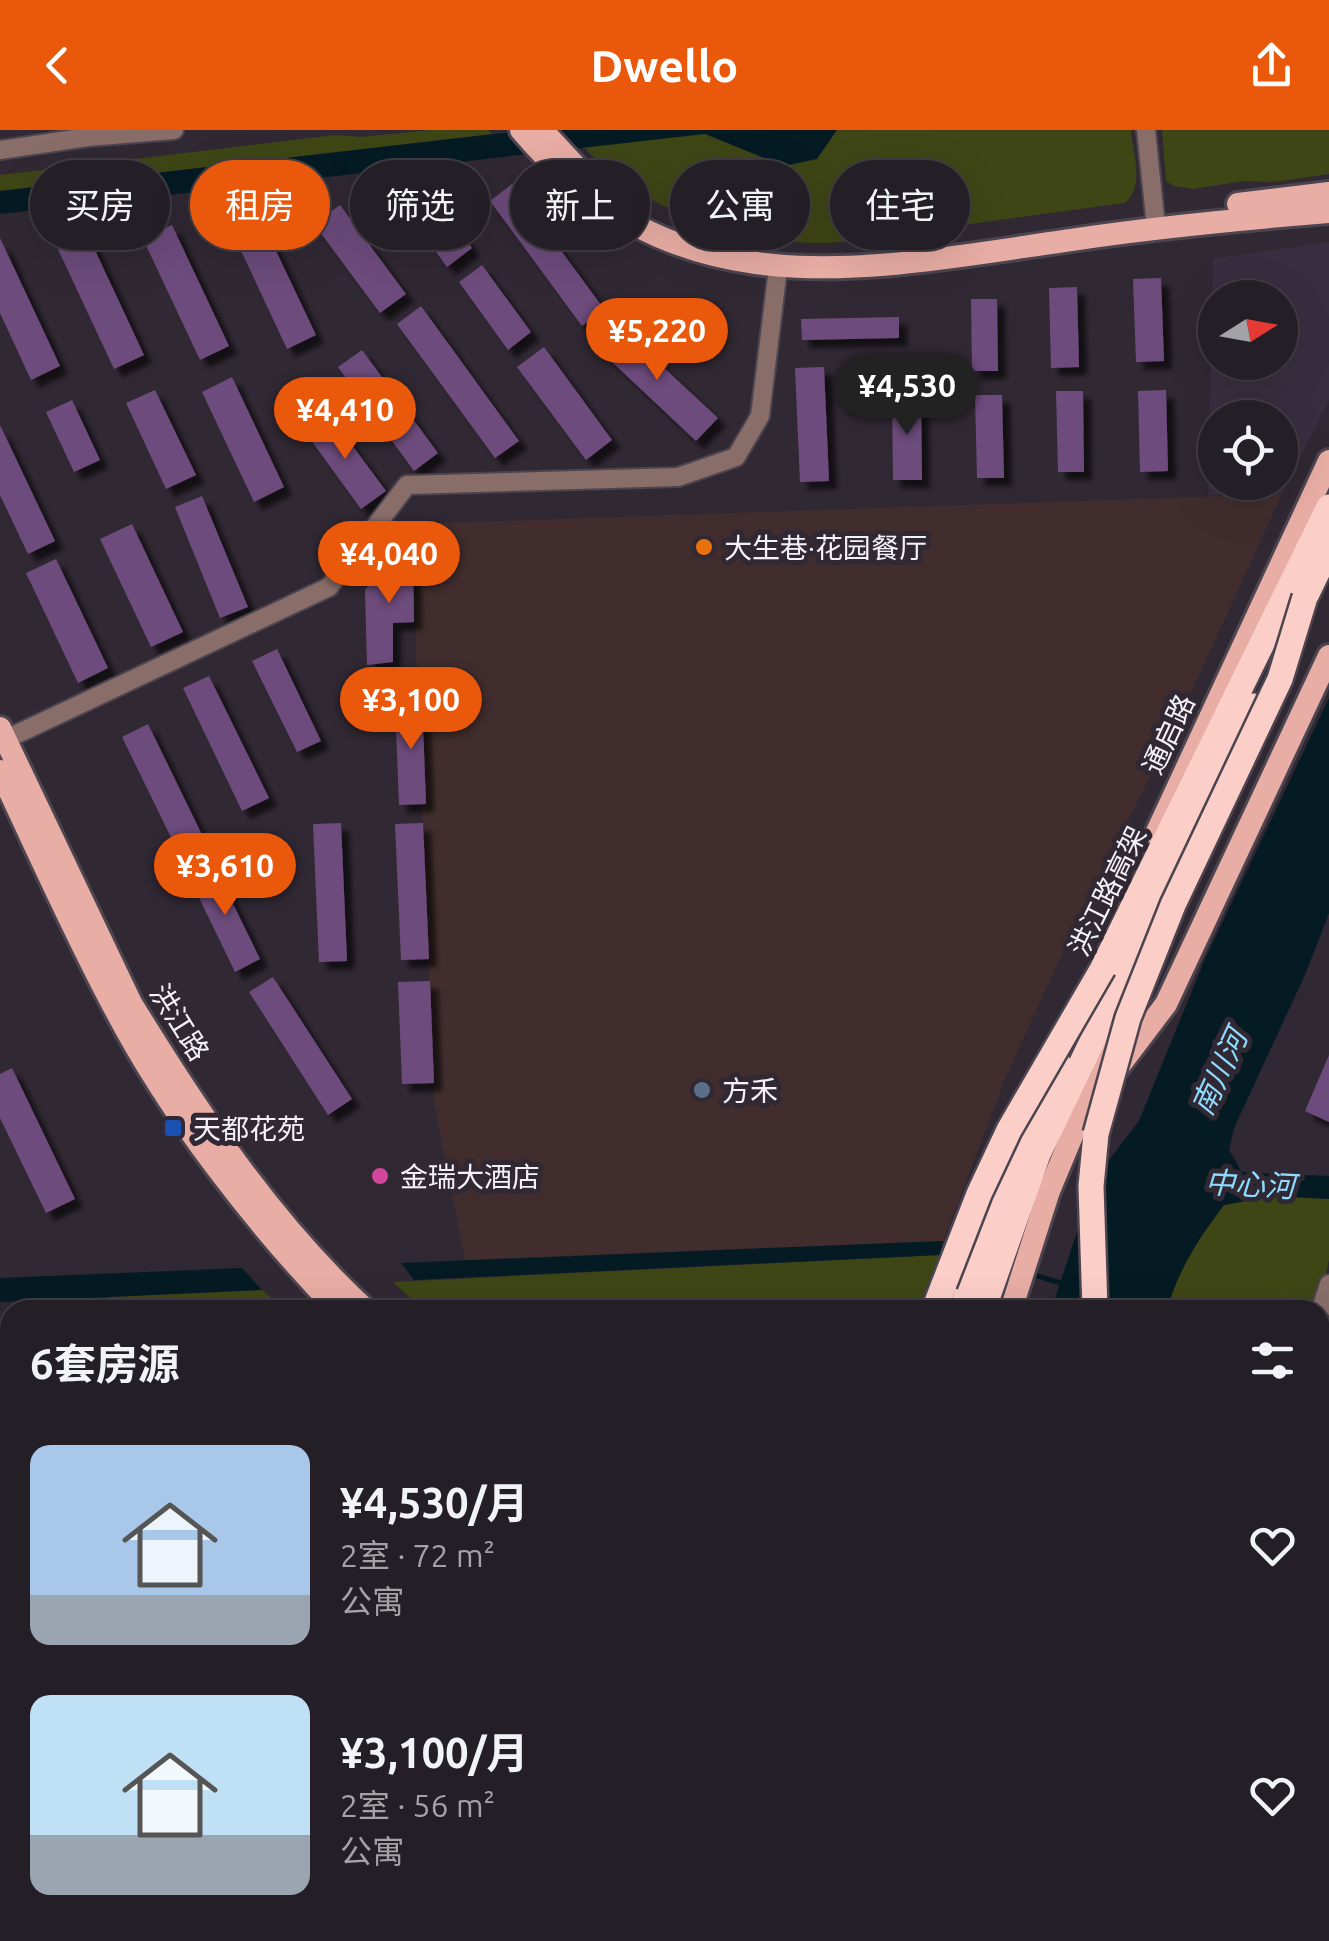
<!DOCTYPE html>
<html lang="zh">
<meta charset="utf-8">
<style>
:root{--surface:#241e26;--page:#302b32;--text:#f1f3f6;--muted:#a3a2a7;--line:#413c43;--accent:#ea580c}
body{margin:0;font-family:Ubuntu,"Noto Sans SC",sans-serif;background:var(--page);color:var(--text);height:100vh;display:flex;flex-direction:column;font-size:38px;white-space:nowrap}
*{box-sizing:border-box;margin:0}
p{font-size:32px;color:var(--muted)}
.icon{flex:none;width:55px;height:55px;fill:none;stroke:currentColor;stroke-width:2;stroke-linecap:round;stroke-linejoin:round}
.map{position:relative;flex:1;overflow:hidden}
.sheet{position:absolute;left:0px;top:1170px;width:1330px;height:642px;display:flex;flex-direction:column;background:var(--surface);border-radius:30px 30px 0 0;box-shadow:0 10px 40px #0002,0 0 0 2px var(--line)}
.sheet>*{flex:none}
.hud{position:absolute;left:30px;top:30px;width:1270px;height:90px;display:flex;gap:20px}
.needle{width:65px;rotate:79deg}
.buttons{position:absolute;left:1198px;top:150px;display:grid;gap:20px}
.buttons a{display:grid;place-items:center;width:100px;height:100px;border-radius:50%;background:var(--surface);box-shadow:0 10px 40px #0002,0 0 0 2px var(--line);font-size:50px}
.price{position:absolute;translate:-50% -85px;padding:0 22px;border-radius:35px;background:var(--accent);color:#fff;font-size:32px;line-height:65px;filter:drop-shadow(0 2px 5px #0008)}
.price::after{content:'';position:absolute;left:50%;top:60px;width:30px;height:22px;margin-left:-15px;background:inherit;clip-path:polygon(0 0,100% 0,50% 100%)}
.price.current{background:#222;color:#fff}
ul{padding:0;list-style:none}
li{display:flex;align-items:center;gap:30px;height:250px;padding:0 30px}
li span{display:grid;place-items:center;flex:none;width:280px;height:200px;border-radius:20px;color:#555}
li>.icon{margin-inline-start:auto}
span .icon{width:120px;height:120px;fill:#fffc;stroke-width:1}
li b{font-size:42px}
h2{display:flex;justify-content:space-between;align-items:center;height:120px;padding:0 30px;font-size:42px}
.pill{padding:0 35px;border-radius:45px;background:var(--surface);box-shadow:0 10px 40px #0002,0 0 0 2px var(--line);font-size:35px;line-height:90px}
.pill.current{background:var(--accent);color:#fff}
header{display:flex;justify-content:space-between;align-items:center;height:130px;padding:0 30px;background:var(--accent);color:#fff;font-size:45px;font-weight:700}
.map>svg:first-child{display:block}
.commercial{fill:#412d2d}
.built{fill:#392e3f;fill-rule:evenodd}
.green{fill:#3e4616}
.water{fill:#051b24}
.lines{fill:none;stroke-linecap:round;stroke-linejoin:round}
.stream{stroke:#051b24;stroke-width:5}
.building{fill:#6d4c7c;filter:url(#shadow)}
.minor-casing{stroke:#4c444f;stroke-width:22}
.major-casing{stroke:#4c444f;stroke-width:28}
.highway-casing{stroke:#4c444f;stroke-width:30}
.minor{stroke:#896d68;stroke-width:18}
.major{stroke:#e8ada4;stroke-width:22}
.highway{stroke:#fbcfc8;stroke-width:25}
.highway-bridge-casing{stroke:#4c444f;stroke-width:30;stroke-linecap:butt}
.highway-bridge{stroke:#fbcfc8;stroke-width:25}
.food-dot{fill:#e8710a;stroke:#302833;stroke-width:4}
.service-dot{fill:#5c6f8a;stroke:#302833;stroke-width:4}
.transit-dot{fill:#1a4fb4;stroke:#302833;stroke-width:4}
.hotel-dot{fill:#d1479c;stroke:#302833;stroke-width:4}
.labels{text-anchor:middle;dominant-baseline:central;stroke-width:10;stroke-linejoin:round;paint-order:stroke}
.poi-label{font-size:28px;fill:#f6f1f9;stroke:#302833;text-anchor:start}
.street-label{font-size:28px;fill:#f6f1f9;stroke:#302833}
.water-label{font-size:30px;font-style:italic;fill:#8edbff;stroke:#302833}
</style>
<header><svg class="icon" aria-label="back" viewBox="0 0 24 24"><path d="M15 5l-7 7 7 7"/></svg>Dwello<svg class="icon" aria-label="share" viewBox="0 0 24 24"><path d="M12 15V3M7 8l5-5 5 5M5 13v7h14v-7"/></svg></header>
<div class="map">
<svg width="1329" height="1811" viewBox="0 0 1329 1811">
<defs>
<filter id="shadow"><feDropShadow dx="8" dy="8" stdDeviation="2.5" flood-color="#0009"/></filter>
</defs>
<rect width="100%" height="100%" fill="#302833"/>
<!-- commercial -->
<path class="commercial" d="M1282,364L1184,578L1055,839L1005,949L943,1111L465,1130L434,973L411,394Z"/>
<!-- built -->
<path class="built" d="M1319,113H1329V270L1282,364L1208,365L1213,129ZM1215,168H1280V232H1215ZM1215,288H1280V352H1215Z"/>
<!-- green -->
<path class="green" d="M431,0H488L492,4L0,61V45L335,5L361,7Z
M569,0H1131C1133,23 1145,56 1125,73C1056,82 988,92 919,101C880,107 837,116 797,112C710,104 624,70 569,0Z
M1162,0H1329V44L1274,52L1244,51L1193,59L1174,56L1166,51Z
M1273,1066L1329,1069V1130L1317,1180H1167C1177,1140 1199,1108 1224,1075Z
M940,1125L918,1180H423L393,1152Z
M262,1160L286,1180H133L108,1167Z
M1320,1251L1329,1263V1545L1320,1544Z
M1320,1668H1323L1329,1694L1325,1753L1329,1755V1811H1093V1802H1320Z
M415,1803H830V1811H417Z"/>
<!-- water -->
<path class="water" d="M529,0H837L817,29L784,36L705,4L0,84V61Z
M1329,568V783L1305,845L1234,998L1229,1020L1242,1042L1329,1046V1069L1273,1066L1224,1075C1199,1108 1178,1140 1167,1180H1051L1090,1063L1109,1030L1139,991L1204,831Z
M943,1111L940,1125L414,1150L401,1133Z
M242,1138L262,1160L0,1172V1148Z
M870,1802H1093V1811H830Z"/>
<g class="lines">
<!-- stream -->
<path class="stream" d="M1031,1144L1064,1154"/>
</g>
<!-- building -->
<path class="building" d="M512,54L604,179L582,196L490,71Z
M430,60L472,118L447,137L405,79Z
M340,75L406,164L380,183L314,94Z
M258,83L316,205L287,219L230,97Z
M172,95L229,216L200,230L143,109Z
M87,103L144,225L114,239L57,117Z
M0,108L60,236L31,250L0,183Z
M482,135L531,202L508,220L459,152Z
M1161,148L1164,231L1136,232L1133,149Z
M1077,157L1079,237L1051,238L1049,158Z
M971,169H997L998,241H972Z
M421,176L519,311L495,328L397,194Z
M899,187V208L802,210L801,189Z
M617,194L718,288L696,311L596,217Z
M544,217L612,310L586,330L517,237Z
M362,220L438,323L414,341L338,237Z
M824,237L829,351L800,352L795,238Z
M232,247L284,357L254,372L202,262Z
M155,260L196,345L166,359L126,273Z
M1166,260L1168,341L1140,342L1138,261Z
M1056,261H1083L1084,342H1058Z
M892,265H921L922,350H893Z
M975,265H1002L1004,348H977Z
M72,270L100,330L74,342L46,282Z
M329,284L386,361L361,379L305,302Z
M0,295L55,411L28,424L0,365Z
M202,366L248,477L220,488L175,377Z
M132,394L183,502L151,517L100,409Z
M406,415L413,420L414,492L393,493V532L367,535L365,460Z
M56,429L108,538L78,553L26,443Z
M277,519L321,611L297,622L252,531Z
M209,546L269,668L242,681L183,558Z
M422,570L426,674L399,675L395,571Z
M148,594L208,717L182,730L122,607Z
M341,693L347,831L319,832L313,694Z
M423,693L429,829L401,830L395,694Z
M214,735L260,829L235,842L189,747Z
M273,847L352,969L328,985L249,862Z
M430,851L434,953L402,954L398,852Z
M1329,925V992L1305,981Z
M12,938L75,1069L46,1083L0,988V944Z
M7,1271L10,1306L0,1308V1272Z
M10,1341V1453H8L0,1414V1343Z
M363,1802H404L407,1811H367Z"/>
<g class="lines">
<!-- minor casing -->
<g class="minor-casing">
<path id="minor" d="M1146,0L1156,97
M0,20L88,7L174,0
M0,612L329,457L407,355L678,347L736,327L760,286L778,138
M1320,1182L1329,1154
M1320,1230L1329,1256"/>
</g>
<!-- major casing -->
<g class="major-casing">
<path id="major" d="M521,0C676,184 862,140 1071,110C1157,97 1243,89 1329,82
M542,0L580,41
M1238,74L1329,63
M0,598L131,873C198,982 271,1093 366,1180
M0,641C38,721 74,803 116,881C171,986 256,1095 338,1180
M1156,704L1329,331
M1116,940L1166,874L1329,526
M949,1180L968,1126
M1011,1180L1049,1061L1115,903
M1320,1587H1329
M927,1802V1811"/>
</g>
<!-- highway casing -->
<g class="highway-casing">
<path id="highway" d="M1296,486L1329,418
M1094,856L1329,377
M934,1180L944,1154
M962,1180L1000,1066L1058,933
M983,1180L1038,1024L1253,576
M1095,1180L1091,1056L1096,1004
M1320,1537L1329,1543
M1320,1648L1329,1646
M824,1802L827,1811
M874,1802V1811
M894,1811V1802
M1058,1811L1065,1802"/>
</g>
<!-- minor -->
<use href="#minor" class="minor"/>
<!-- major -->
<use href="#major" class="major"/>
<!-- highway -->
<use href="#highway" class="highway"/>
<!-- highway-bridge casing -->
<g class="highway-bridge-casing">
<path id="highway-bridge" d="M1096,1004L1128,888L1173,775L1280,549L1305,467
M944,1154L979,1064L1009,1000L1103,838"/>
</g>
<!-- highway-bridge -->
<use href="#highway-bridge" class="highway-bridge"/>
</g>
<!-- markers -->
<circle class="food-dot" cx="704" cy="417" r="10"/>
<circle class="service-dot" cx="702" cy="960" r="10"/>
<rect class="transit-dot" x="163" y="988" width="20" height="20" rx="5"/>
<circle class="hotel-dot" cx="380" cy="1046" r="10"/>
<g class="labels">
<!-- poi labels -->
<g class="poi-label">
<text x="724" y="417">大生巷·花园餐厅</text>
<text x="722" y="960">方禾</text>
<text x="193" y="998">天都花苑</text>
<text x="400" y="1046">金瑞大酒店</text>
</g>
<!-- street labels -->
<g class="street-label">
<text transform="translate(1168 604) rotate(-65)">通启路</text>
<text transform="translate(1107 761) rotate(-64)">洪江路高架</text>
<text transform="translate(180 892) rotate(58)">洪江路</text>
</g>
<!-- water labels -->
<g class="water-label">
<text transform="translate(1219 942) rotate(-65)">南川河</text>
<text transform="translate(1250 1054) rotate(3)">中心河</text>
</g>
</g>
</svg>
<div class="buttons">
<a><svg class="needle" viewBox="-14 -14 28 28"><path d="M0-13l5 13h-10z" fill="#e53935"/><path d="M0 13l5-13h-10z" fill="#a3a2a7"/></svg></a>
<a><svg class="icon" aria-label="locate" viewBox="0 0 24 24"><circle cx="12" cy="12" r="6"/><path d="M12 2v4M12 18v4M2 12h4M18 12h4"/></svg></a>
</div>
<b class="price" style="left:657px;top:253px">¥5,220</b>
<b class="price current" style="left:907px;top:308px">¥4,530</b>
<b class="price" style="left:345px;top:332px">¥4,410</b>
<b class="price" style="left:389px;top:476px">¥4,040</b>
<b class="price" style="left:411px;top:622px">¥3,100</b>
<b class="price" style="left:225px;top:788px">¥3,610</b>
<div class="hud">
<a class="pill">买房</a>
<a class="pill current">租房</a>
<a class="pill">筛选</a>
<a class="pill">新上</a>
<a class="pill">公寓</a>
<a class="pill">住宅</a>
</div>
<section class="sheet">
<h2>6套房源<svg class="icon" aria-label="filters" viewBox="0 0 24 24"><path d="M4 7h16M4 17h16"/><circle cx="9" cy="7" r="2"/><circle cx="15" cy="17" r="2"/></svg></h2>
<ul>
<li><span style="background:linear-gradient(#a9c7e8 75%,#9aa5b1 0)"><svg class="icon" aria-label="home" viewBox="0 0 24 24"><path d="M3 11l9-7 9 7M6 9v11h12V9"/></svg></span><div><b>¥4,530/月</b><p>2室 · 72 m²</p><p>公寓</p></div><svg class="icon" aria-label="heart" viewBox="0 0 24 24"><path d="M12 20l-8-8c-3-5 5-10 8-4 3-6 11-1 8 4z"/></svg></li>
<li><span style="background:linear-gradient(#bfe0f5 70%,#9aa5b1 0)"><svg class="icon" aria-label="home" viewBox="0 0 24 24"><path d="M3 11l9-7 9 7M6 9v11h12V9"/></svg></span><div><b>¥3,100/月</b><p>2室 · 56 m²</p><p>公寓</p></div><svg class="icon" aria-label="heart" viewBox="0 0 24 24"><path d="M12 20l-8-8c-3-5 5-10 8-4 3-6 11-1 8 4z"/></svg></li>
</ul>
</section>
</div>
